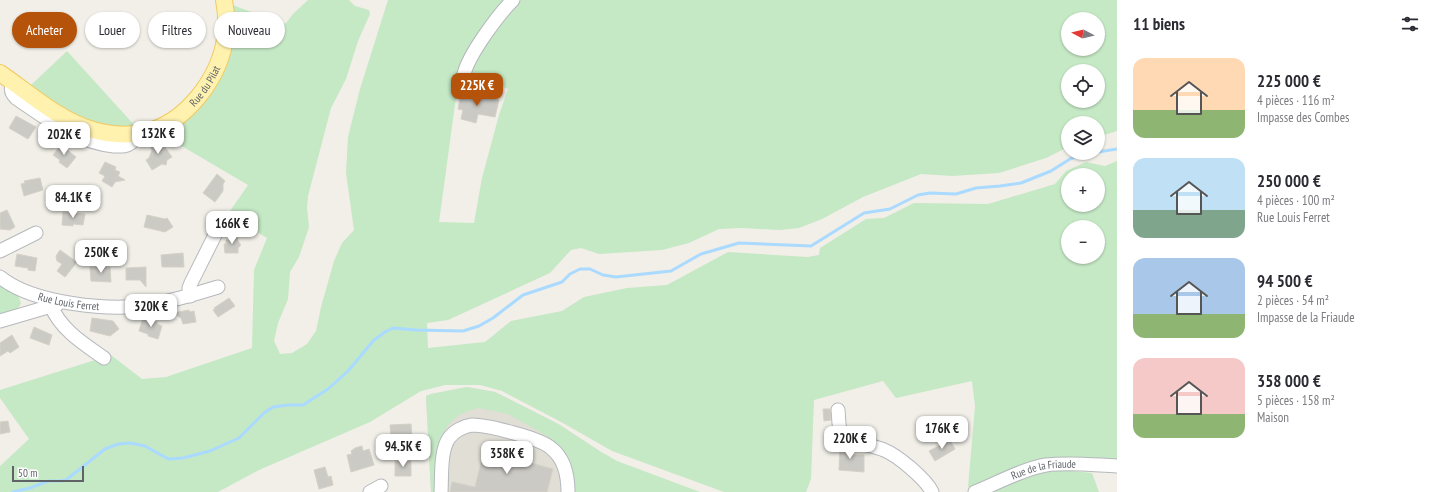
<!DOCTYPE html>
<html lang="fr">
<meta charset="utf-8">
<style>
:root{--surface:#fff;--page:#f2f2f3;--text:#2b2b33;--muted:#7c7c81;--accent:#b45309}
body{margin:0;font-family:"PT Sans Narrow",sans-serif;background:var(--page);color:var(--text);height:100vh;display:flex;flex-direction:column;font-size:15px;white-space:nowrap}
*{box-sizing:border-box;margin:0}
p{font-size:13px;color:var(--muted)}
.icon{flex:none;width:22px;height:22px;fill:none;stroke:currentColor;stroke-width:2;stroke-linecap:round;stroke-linejoin:round}
.map{position:relative;flex:1;overflow:hidden}
.side{display:flex;flex-direction:column;background:var(--surface);width:320px}
.side>*{flex:none}
.top-card{position:absolute;left:12px;top:12px;width:380px;height:36px;display:flex;gap:8px}
.needle{width:26px;rotate:277deg}
.controls{position:absolute;left:1061px;top:12px;display:grid;gap:8px}
.controls a{display:grid;place-items:center;width:44px;height:44px;border-radius:50%;background:var(--surface);box-shadow:0 1px 3px #0004;font-size:20px}
.scale{position:absolute;left:12px;bottom:10px;width:72px;box-sizing:border-box;padding-left:4px;border:2px solid #5f6368;border-top:0;font-size:11px;line-height:14px;white-space:nowrap;color:#5f6368;-webkit-text-stroke:3px #fff;paint-order:stroke}
.price{position:absolute;translate:-50% -34px;padding:0 9px;border-radius:8px;background:#fff;color:#222;font-size:13px;line-height:26px;filter:drop-shadow(0 1px 2px #0008)}
.price::after{content:'';position:absolute;left:50%;top:24px;width:12px;height:9px;margin-left:-6px;background:inherit;clip-path:polygon(0 0,100% 0,50% 100%)}
.price.current{background:var(--accent);color:#fff}
ul{padding:0;list-style:none}
li{display:flex;align-items:center;gap:12px;height:100px;padding:0 16px}
li span{display:grid;place-items:center;flex:none;width:112px;height:80px;border-radius:12px;color:#555}
li>.icon{margin-inline-start:auto}
span .icon{width:48px;height:48px;fill:#fffc;stroke-width:1}
li b{font-size:17px}
h2{display:flex;justify-content:space-between;align-items:center;height:48px;padding:0 16px;font-size:17px}
.chip{padding:0 14px;border-radius:18px;background:var(--surface);box-shadow:0 1px 3px #0004;font-size:14px;line-height:36px}
.chip.current{background:var(--accent);color:#fff}
main{display:flex;flex:1;min-height:0}
.map>svg:first-child{display:block}
.education{fill:#e1ded6}
.green{fill:#c5e8c5;fill-rule:evenodd}
.lines{fill:none;stroke-linecap:round;stroke-linejoin:round}
.stream{stroke:#aadaff;stroke-width:3}
.building{fill:#cccac5;stroke:#d6d1c6}
.minor-casing{stroke:#b5b8bc;stroke-width:15}
.major-casing{stroke:#f2c960;stroke-width:18}
.minor{stroke:#fff;stroke-width:13}
.major{stroke:#fff2af;stroke-width:16}
.labels{text-anchor:middle;dominant-baseline:central;stroke-width:3;stroke-linejoin:round;paint-order:stroke}
.street-label{font-size:11px;fill:#5f6368;stroke:#fff}
</style>
<main>
<div class="map">
<svg width="1117" height="492" viewBox="0 0 1117 492">
<rect width="100%" height="100%" fill="#f1efe8"/>
<!-- education -->
<path class="education" d="M467,387L495,392L545,417L560,425L598,450L588,492H431L426,396L431,394Z"/>
<!-- green -->
<path class="green" d="M308,0H349L355,6L369,10L370,14L358,41L346,79L331,108L308,196L307,208L309,227L299,257L290,272L288,299L278,323L274,341L280,354L292,353L307,344L316,331L321,307L334,261L342,243L354,230L346,173L348,137L360,89L388,0H507L459,75L439,222L474,223L482,178L499,115L508,89L472,73L470,66L516,0H1117V131L1098,137V123H1068V147L1046,158L999,173L952,176L921,174L863,197L822,219L799,228L780,230L742,228L719,229L689,243L662,250L599,254L581,248L571,250L550,273L448,320L427,323L428,348L485,342L511,321L562,311L584,297L627,288L667,285L728,252L808,257L819,255L820,248L866,219L884,218L914,203L988,204L1055,184L1066,171L1086,162L1105,166L1117,161V461L1048,460L972,489L968,487L975,406L972,381L896,398L883,381L814,400L811,479L806,492H724L612,451L563,423L502,391L480,385H445L421,391L370,422L259,470L218,492H0V466L29,439L0,398V390L111,355L142,379L166,377L252,348L254,270L267,238L228,214L248,185L163,135L161,132L208,93L230,4L270,19L279,25L286,23L293,14ZM1068,19H1098V49H1068ZM1068,71H1098V101H1068ZM1068,175H1098V205H1068ZM1068,227H1098V257H1068Z
M67,51L136,127L121,129L78,119L29,87Z
M0,284L18,295L21,303L18,309L0,316Z
M467,387L495,392L560,425L598,450L617,461L700,492H570L556,445L547,436L508,414L479,408L471,410L459,415L449,424L441,436L439,449L438,471L435,478L434,492H431L426,396L431,394Z
M1062,470L1092,473L1099,492H991L1032,474Z"/>
<g class="lines">
<!-- stream -->
<path class="stream" d="M1098,152L1117,149
M13,492L30,488L48,481H60L66,480L105,449L118,444L130,443L145,446L159,454L169,459L183,458L210,451L239,438L264,413L273,407L288,405H303L328,389L348,371L374,340L385,332L393,328L416,330L463,331L479,326L493,318L523,295L562,282L570,274L580,269H590L603,275L616,277L671,271L701,254L739,243L811,246L864,213L890,209L918,195L930,193L956,194L976,188L1000,186L1021,183L1051,171L1070,159L1082,154L1091,153"/>
</g>
<!-- building -->
<path class="building" d="M472,93L499,100L495,117L478,114L476,123L461,119L463,110L458,109L461,94L469,97L470,95L472,96Z
M16,116L36,127L28,139L9,128Z
M159,139L172,157L167,160L166,165L162,164L152,170L146,160L149,158L152,150L150,146Z
M61,145L76,157L67,168L59,162L60,160L53,155Z
M105,162L116,167L115,170L120,172L118,176L125,180L115,182L112,187L102,181L105,176L99,173Z
M217,174L225,181L223,184V191L215,202L203,193Z
M40,178L43,190L24,196L21,184L25,183L24,181Z
M7,210L15,227L10,230L0,229V213Z
M63,212L85,214L83,225L73,224V226L62,225Z
M147,215L165,219L167,218L173,227L165,232L144,227Z
M237,232L238,241L241,245L238,248V253H225L224,244H226V240H229Z
M60,250L77,262L65,277L57,271L62,264L57,261L56,256Z
M183,253L184,267H162L161,255Z
M17,254L37,258L35,271L28,270V268L15,266Z
M90,267H110L111,282L91,281Z
M146,267V287L140,280H126V268Z
M229,298L235,306L218,317L213,310L215,309L214,308Z
M189,310L190,312L194,311L196,322L183,324L181,318L173,313Z
M92,318L113,321L119,329L110,336L90,331Z
M143,318L157,322V324L162,326L158,339L148,336V334L139,331Z
M34,327L52,335L49,345L30,338Z
M12,335L19,347L10,353L8,351L0,356V343Z
M823,409H830L831,420L824,421Z
M8,421L10,432L0,434V422Z
M411,424L412,440H404V437L391,438L390,425Z
M950,440L955,449L935,461L929,451Z
M840,444H843L851,448V455H864V472L839,470Z
M362,446L363,451L369,449L374,465L351,472L347,455L352,454L351,451L355,448Z
M485,446L514,454L513,458L553,469L547,492H450L452,482L475,487Z
M395,461H411V476H395Z
M325,467L328,477L331,476L333,485L319,489L314,470Z"/>
<g class="lines">
<!-- minor casing -->
<g class="minor-casing">
<g id="minor">
<path d="M464,74C469,54 498,15 513,0"/>
<path d="M14,82C9,89 11,93 16,98C47,119 75,142 114,146C120,146 126,147 131,143L132,134"/>
<path d="M0,251L36,233"/>
<path id="s1" d="M0,277C33,304 109,311 150,305C173,301 195,294 218,287"/>
<path d="M190,296L189,288L191,283L215,235"/>
<path d="M51,306C61,330 84,344 104,358"/>
<path d="M0,321L58,304"/>
<path d="M838,410C839,417 838,426 841,432C849,443 872,445 884,450C897,455 926,479 932,492"/>
<path d="M370,492L381,486"/>
<path d="M441,492C442,476 440,451 449,438C454,431 464,426 472,425C487,425 540,438 551,448C564,458 568,476 568,492"/>
<path id="s2" d="M975,492C995,484 1025,468 1046,465C1069,462 1094,465 1117,466"/>
</g>
</g>
<!-- major casing -->
<g class="major-casing">
<g id="major">
<path id="s3" d="M0,73C28,92 60,121 93,130C107,134 126,136 141,133C186,125 221,77 226,33C227,22 226,11 224,0"/>
</g>
</g>
<!-- minor -->
<use href="#minor" class="minor"/>
<!-- major -->
<use href="#major" class="major"/>
</g>
<g class="labels">
<!-- street labels -->
<g class="street-label">
<text stroke="none"><textPath href="#s3" startOffset="240">Rue du Pilat</textPath></text>
<text stroke="none"><textPath href="#s1" startOffset="74">Rue Louis Ferret</textPath></text>
<text stroke="none"><textPath href="#s2" startOffset="73">Rue de la Friaude</textPath></text>
</g>
</g>
</svg>
<div class="controls">
<a><svg class="needle" viewBox="-14 -14 28 28"><path d="M0-13l5 13h-10z" fill="#e53935"/><path d="M0 13l5-13h-10z" fill="#7c7c81"/></svg></a>
<a><svg class="icon" aria-label="locate" viewBox="0 0 24 24"><circle cx="12" cy="12" r="6"/><path d="M12 2v4M12 18v4M2 12h4M18 12h4"/></svg></a>
<a><svg class="icon" aria-label="layers" viewBox="0 0 24 24"><path d="M12 4l9 5-9 5-9-5zM3 14l9 5 9-5"/></svg></a>
<a>+</a>
<a>−</a>
</div>
<div class="scale">50 m</div>
<b class="price current" style="left:477px;top:107px">225K €</b>
<b class="price" style="left:158px;top:155px">132K €</b>
<b class="price" style="left:64px;top:156px">202K €</b>
<b class="price" style="left:73px;top:219px">84.1K €</b>
<b class="price" style="left:232px;top:245px">166K €</b>
<b class="price" style="left:101px;top:274px">250K €</b>
<b class="price" style="left:151px;top:328px">320K €</b>
<b class="price" style="left:942px;top:450px">176K €</b>
<b class="price" style="left:850px;top:460px">220K €</b>
<b class="price" style="left:403px;top:468px">94.5K €</b>
<b class="price" style="left:507px;top:475px">358K €</b>
<div class="top-card">
<a class="chip current">Acheter</a>
<a class="chip">Louer</a>
<a class="chip">Filtres</a>
<a class="chip">Nouveau</a>
</div>
</div>
<section class="side">
<h2>11 biens<svg class="icon" aria-label="filters" viewBox="0 0 24 24"><path d="M4 7h16M4 17h16"/><circle cx="9" cy="7" r="2"/><circle cx="15" cy="17" r="2"/></svg></h2>
<ul>
<li><span style="background:linear-gradient(#ffd9b3 65%,#8fb573 0)"><svg class="icon" aria-label="home" viewBox="0 0 24 24"><path d="M3 11l9-7 9 7M6 9v11h12V9"/></svg></span><div><b>225 000 €</b><p>4 pièces · 116 m²</p><p>Impasse des Combes</p></div></li>
<li><span style="background:linear-gradient(#bfe0f5 65%,#7fa58c 0)"><svg class="icon" aria-label="home" viewBox="0 0 24 24"><path d="M3 11l9-7 9 7M6 9v11h12V9"/></svg></span><div><b>250 000 €</b><p>4 pièces · 100 m²</p><p>Rue Louis Ferret</p></div></li>
<li><span style="background:linear-gradient(#a9c7e8 70%,#8fb573 0)"><svg class="icon" aria-label="home" viewBox="0 0 24 24"><path d="M3 11l9-7 9 7M6 9v11h12V9"/></svg></span><div><b>94 500 €</b><p>2 pièces · 54 m²</p><p>Impasse de la Friaude</p></div></li>
<li><span style="background:linear-gradient(#f6c9c9 70%,#8fb573 0)"><svg class="icon" aria-label="home" viewBox="0 0 24 24"><path d="M3 11l9-7 9 7M6 9v11h12V9"/></svg></span><div><b>358 000 €</b><p>5 pièces · 158 m²</p><p>Maison</p></div></li>
</ul>
</section>
</main>
